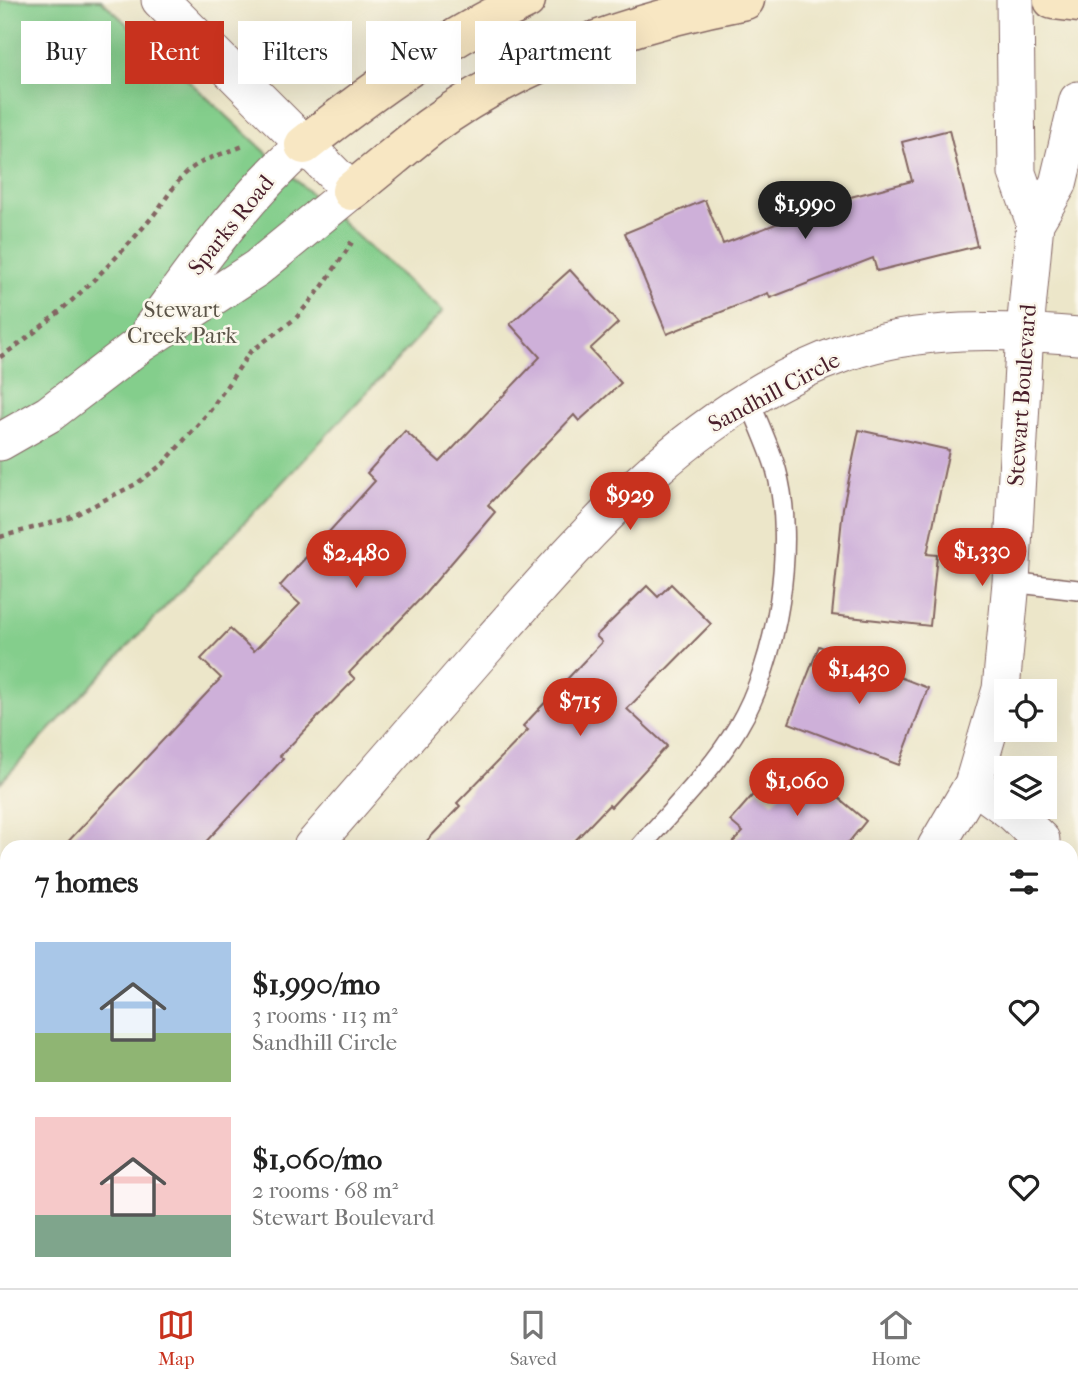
<!DOCTYPE html>
<meta charset="utf-8">
<style>
:root{--surface:#fff;--page:#f2f2f2;--text:#222;--muted:#767676;--line:#e0e0e0;--accent:#c8321e}
body{margin:0;font-family:"IM FELL French Canon",serif;background:var(--page);color:var(--text);height:100vh;display:flex;flex-direction:column;font-size:26px;white-space:nowrap}
*{box-sizing:border-box;margin:0}
p{font-size:23px;color:var(--muted)}
.icon{flex:none;width:38px;height:38px;fill:none;stroke:currentColor;stroke-width:2;stroke-linecap:round;stroke-linejoin:round}
.map{position:relative;flex:1;overflow:hidden}
.drawer{position:absolute;left:0px;top:840px;width:1078px;height:448px;display:flex;flex-direction:column;background:var(--surface);border-radius:21px 21px 0 0;box-shadow:0 7px 28px #0002}
.drawer>*{flex:none}
.banner{position:absolute;left:21px;top:21px;width:700px;height:63px;display:flex;gap:14px}
.buttons{position:absolute;left:994px;top:679px;display:grid;gap:14px}
.buttons a{display:grid;place-items:center;width:63px;height:63px;border-radius:0px;background:var(--surface);box-shadow:0 7px 28px #0002;font-size:35px}
.price{position:absolute;translate:-50% -60px;padding:0 16px;border-radius:24px;background:var(--accent);color:#fff;font-size:23px;line-height:46px;filter:drop-shadow(0 2px 4px #0008)}
.price::after{content:'';position:absolute;left:50%;top:42px;width:21px;height:16px;margin-left:-10px;background:inherit;clip-path:polygon(0 0,100% 0,50% 100%)}
.price.on{background:#222;color:#fff}
ul{padding:0;list-style:none}
li{display:flex;align-items:center;gap:21px;height:175px;padding:0 35px}
li span{display:grid;place-items:center;flex:none;width:196px;height:140px;border-radius:0px;color:#555}
li>.icon{margin-inline-start:auto}
span .icon{width:84px;height:84px;fill:#fffc;stroke-width:1}
li b{font-size:30px}
h2{display:flex;justify-content:space-between;align-items:center;height:84px;padding:0 35px;font-size:30px}
.pill{padding:0 24px;border-radius:0px;background:var(--surface);box-shadow:0 7px 28px #0002;font-size:24px;line-height:63px}
.pill.on{background:var(--accent);color:#fff}
.menu{display:flex;justify-content:space-around;align-items:center;height:98px;border-top:2px solid var(--line);background:var(--surface);font-size:19px;color:var(--muted)}
.menu a{display:grid;justify-items:center;gap:4px}
.menu .on{color:var(--accent)}
.map>svg:first-child{display:block}
.green{fill:#84ce8c;stroke:#67765c;stroke-width:2}
.building{fill:#ceb0d9}
.lines{fill:none;stroke-linecap:round;stroke-linejoin:round}
.service-casing{stroke:#836562;stroke-width:22}
.minor-casing{stroke:#836562;stroke-width:39}
.secondary-casing{stroke:#836562;stroke-width:41}
.path{stroke:#836562;stroke-width:4.5;stroke-dasharray:5 5;stroke-linecap:butt}
.service{stroke:#fff;stroke-width:19}
.minor{stroke:#fff;stroke-width:37}
.secondary{stroke:#f8e7c3;stroke-width:38}
.labels{text-anchor:middle;dominant-baseline:central;stroke-width:5;stroke-linejoin:round;paint-order:stroke}
.street-label{font-size:23px;fill:#4a1f2b;stroke:#fbf7ec}
.park-label{font-size:23px;fill:#5b5448;stroke:#fbf7ec}
</style>
<div class="map">
<svg width="1078" height="1288" viewBox="0 0 1078 1288">
<rect width="100%" height="100%" fill="#fbf7ec"/>
<filter id="ink" filterUnits="userSpaceOnUse"><feTurbulence type="fractalNoise" baseFrequency=".0143" numOctaves="2"/><feDisplacementMap in="SourceGraphic" scale="14" xChannelSelector="R" yChannelSelector="G"/><feConvolveMatrix kernelMatrix="1 2 1 2 8 2 1 2 1" color-interpolation-filters="sRGB"/></filter>
<filter id="wash" filterUnits="userSpaceOnUse"><feTurbulence type="fractalNoise" baseFrequency=".00686" numOctaves="4" result="noise"/><feDisplacementMap in="SourceGraphic" scale="28" xChannelSelector="R" yChannelSelector="G"/><feGaussianBlur stdDeviation="1.57" result="paint"/><feColorMatrix in="noise" values="0 0 0 0 0 0 0 0 0 0 0 0 0 0 0 0 0 1.4 0 .05"/><feComposite in="paint" operator="in"/></filter>
<g filter="url(#wash)">
<rect width="100%" height="100%" fill="#ece6c9"/>
<!-- green -->
<path class="green" d="M0,0H101L383,260L443,311L0,783Z"/>
<g id="blocks">
<!-- building -->
<path class="building" d="M949,130L977,246L877,271L873,258L770,298L768,293L667,334L625,233L705,200L723,244L839,200L912,181L902,142Z
M570,270L618,323L590,349L621,383L579,421L574,415L488,505L495,512L424,595L349,673L355,679L280,756L283,759L201,847H63L221,678L201,659L230,629L254,651L300,604L280,586L375,481L367,473L405,431L440,462L540,357L510,324Z
M859,430L949,450L927,554L937,555L930,626L832,615L843,508Z
M671,584L711,624L627,709L667,746L611,807L609,805L569,847H421L460,806L457,803L528,730L523,726L602,642L596,636L647,586L658,597Z
M819,646L928,688L899,765L789,723Z
M803,768L866,821L845,847H728L743,832L730,821L758,789L773,802Z"/>
</g>
</g>
<g filter="url(#ink)">
<use href="#blocks" fill-opacity="0" stroke="#836562" stroke-width="2"/>
<g class="lines">
<!-- service casing -->
<g class="service-casing">
<path id="service" d="M1011,582L1078,590
M640,847C673,809 712,771 738,727C777,662 797,544 776,469C769,446 758,423 749,400
M346,1288L347,1281"/>
</g>
<!-- minor casing -->
<g class="minor-casing">
<path id="minor" d="M1035,223L1058,184L1078,100
M152,327C199,263 244,197 304,145
M0,442L49,414L139,345L257,268L351,191L160,0
M973,784L1013,813L1041,840V847
M312,847C372,777 433,708 493,639C594,524 698,404 847,352C921,327 1001,329 1078,336
M936,847L973,784L1001,689L1011,582L1025,331L1035,223L1017,173L1015,0
M0,1229L7,1230
M1071,1257L1078,1256
M277,1281L327,1288
M652,1288L653,1281
M721,1288L800,1281"/>
</g>
<!-- secondary casing -->
<g class="secondary-casing">
<path id="secondary" d="M1053,0L1078,3
M304,145C375,89 445,39 526,0
M351,191C378,170 403,148 430,127C521,60 635,21 745,0"/>
</g>
<!-- path -->
<path class="path" d="M0,357C52,323 107,270 147,223C161,208 172,186 187,172C203,158 226,153 246,145
M0,537L69,518L136,484L163,464L209,412L250,352L296,318L322,287L351,244L348,242"/>
<!-- service -->
<use href="#service" class="service"/>
<!-- minor -->
<use href="#minor" class="minor"/>
<!-- secondary -->
<use href="#secondary" class="secondary"/>
</g>
</g>
<g class="labels">
<!-- street labels -->
<g class="street-label">
<text transform="translate(231 225) rotate(-51)">Sparks Road</text>
<text transform="translate(774 392) rotate(-28)">Sandhill Circle</text>
<text transform="translate(1022 395) rotate(-86)">Stewart Boulevard</text>
</g>
<!-- park labels -->
<g class="park-label">
<text x="182" y="309">Stewart<tspan x="182" dy="26">Creek Park</tspan></text>
</g>
</g>
</svg>
<div class="buttons">
<a><svg class="icon" aria-label="locate" viewBox="0 0 24 24"><circle cx="12" cy="12" r="6"/><path d="M12 2v4M12 18v4M2 12h4M18 12h4"/></svg></a>
<a><svg class="icon" aria-label="layers" viewBox="0 0 24 24"><path d="M12 4l9 5-9 5-9-5zM3 14l9 5 9-5"/></svg></a>
</div>
<b class="price on" style="left:805px;top:241px">$1,990</b>
<b class="price" style="left:630px;top:532px">$929</b>
<b class="price" style="left:982px;top:588px">$1,330</b>
<b class="price" style="left:356px;top:590px">$2,480</b>
<b class="price" style="left:859px;top:706px">$1,430</b>
<b class="price" style="left:580px;top:738px">$715</b>
<b class="price" style="left:797px;top:818px">$1,060</b>
<div class="banner">
<a class="pill">Buy</a>
<a class="pill on">Rent</a>
<a class="pill">Filters</a>
<a class="pill">New</a>
<a class="pill">Apartment</a>
</div>
<section class="drawer">
<h2>7 homes<svg class="icon" aria-label="filters" viewBox="0 0 24 24"><path d="M4 7h16M4 17h16"/><circle cx="9" cy="7" r="2"/><circle cx="15" cy="17" r="2"/></svg></h2>
<ul>
<li><span style="background:linear-gradient(#a9c7e8 65%,#8fb573 0)"><svg class="icon" aria-label="home" viewBox="0 0 24 24"><path d="M3 11l9-7 9 7M6 9v11h12V9"/></svg></span><div><b>$1,990/mo</b><p>3 rooms · 113 m²</p><p>Sandhill Circle</p></div><svg class="icon" aria-label="heart" viewBox="0 0 24 24"><path d="M12 20l-8-8c-3-5 5-10 8-4 3-6 11-1 8 4z"/></svg></li>
<li><span style="background:linear-gradient(#f6c9c9 70%,#7fa58c 0)"><svg class="icon" aria-label="home" viewBox="0 0 24 24"><path d="M3 11l9-7 9 7M6 9v11h12V9"/></svg></span><div><b>$1,060/mo</b><p>2 rooms · 68 m²</p><p>Stewart Boulevard</p></div><svg class="icon" aria-label="heart" viewBox="0 0 24 24"><path d="M12 20l-8-8c-3-5 5-10 8-4 3-6 11-1 8 4z"/></svg></li>
</ul>
</section>
</div>
<nav class="menu">
<a class="on"><svg class="icon" aria-label="map" viewBox="0 0 24 24"><path d="M3 6l6-2 6 2 6-2v14l-6 2-6-2-6 2zM9 4v14M15 6v14"/></svg>Map</a>
<a><svg class="icon" aria-label="saved" viewBox="0 0 24 24"><path d="M7 4h10v16l-5-4-5 4z"/></svg>Saved</a>
<a><svg class="icon" aria-label="home" viewBox="0 0 24 24"><path d="M3 11l9-7 9 7M6 9v11h12V9"/></svg>Home</a>
</nav>
